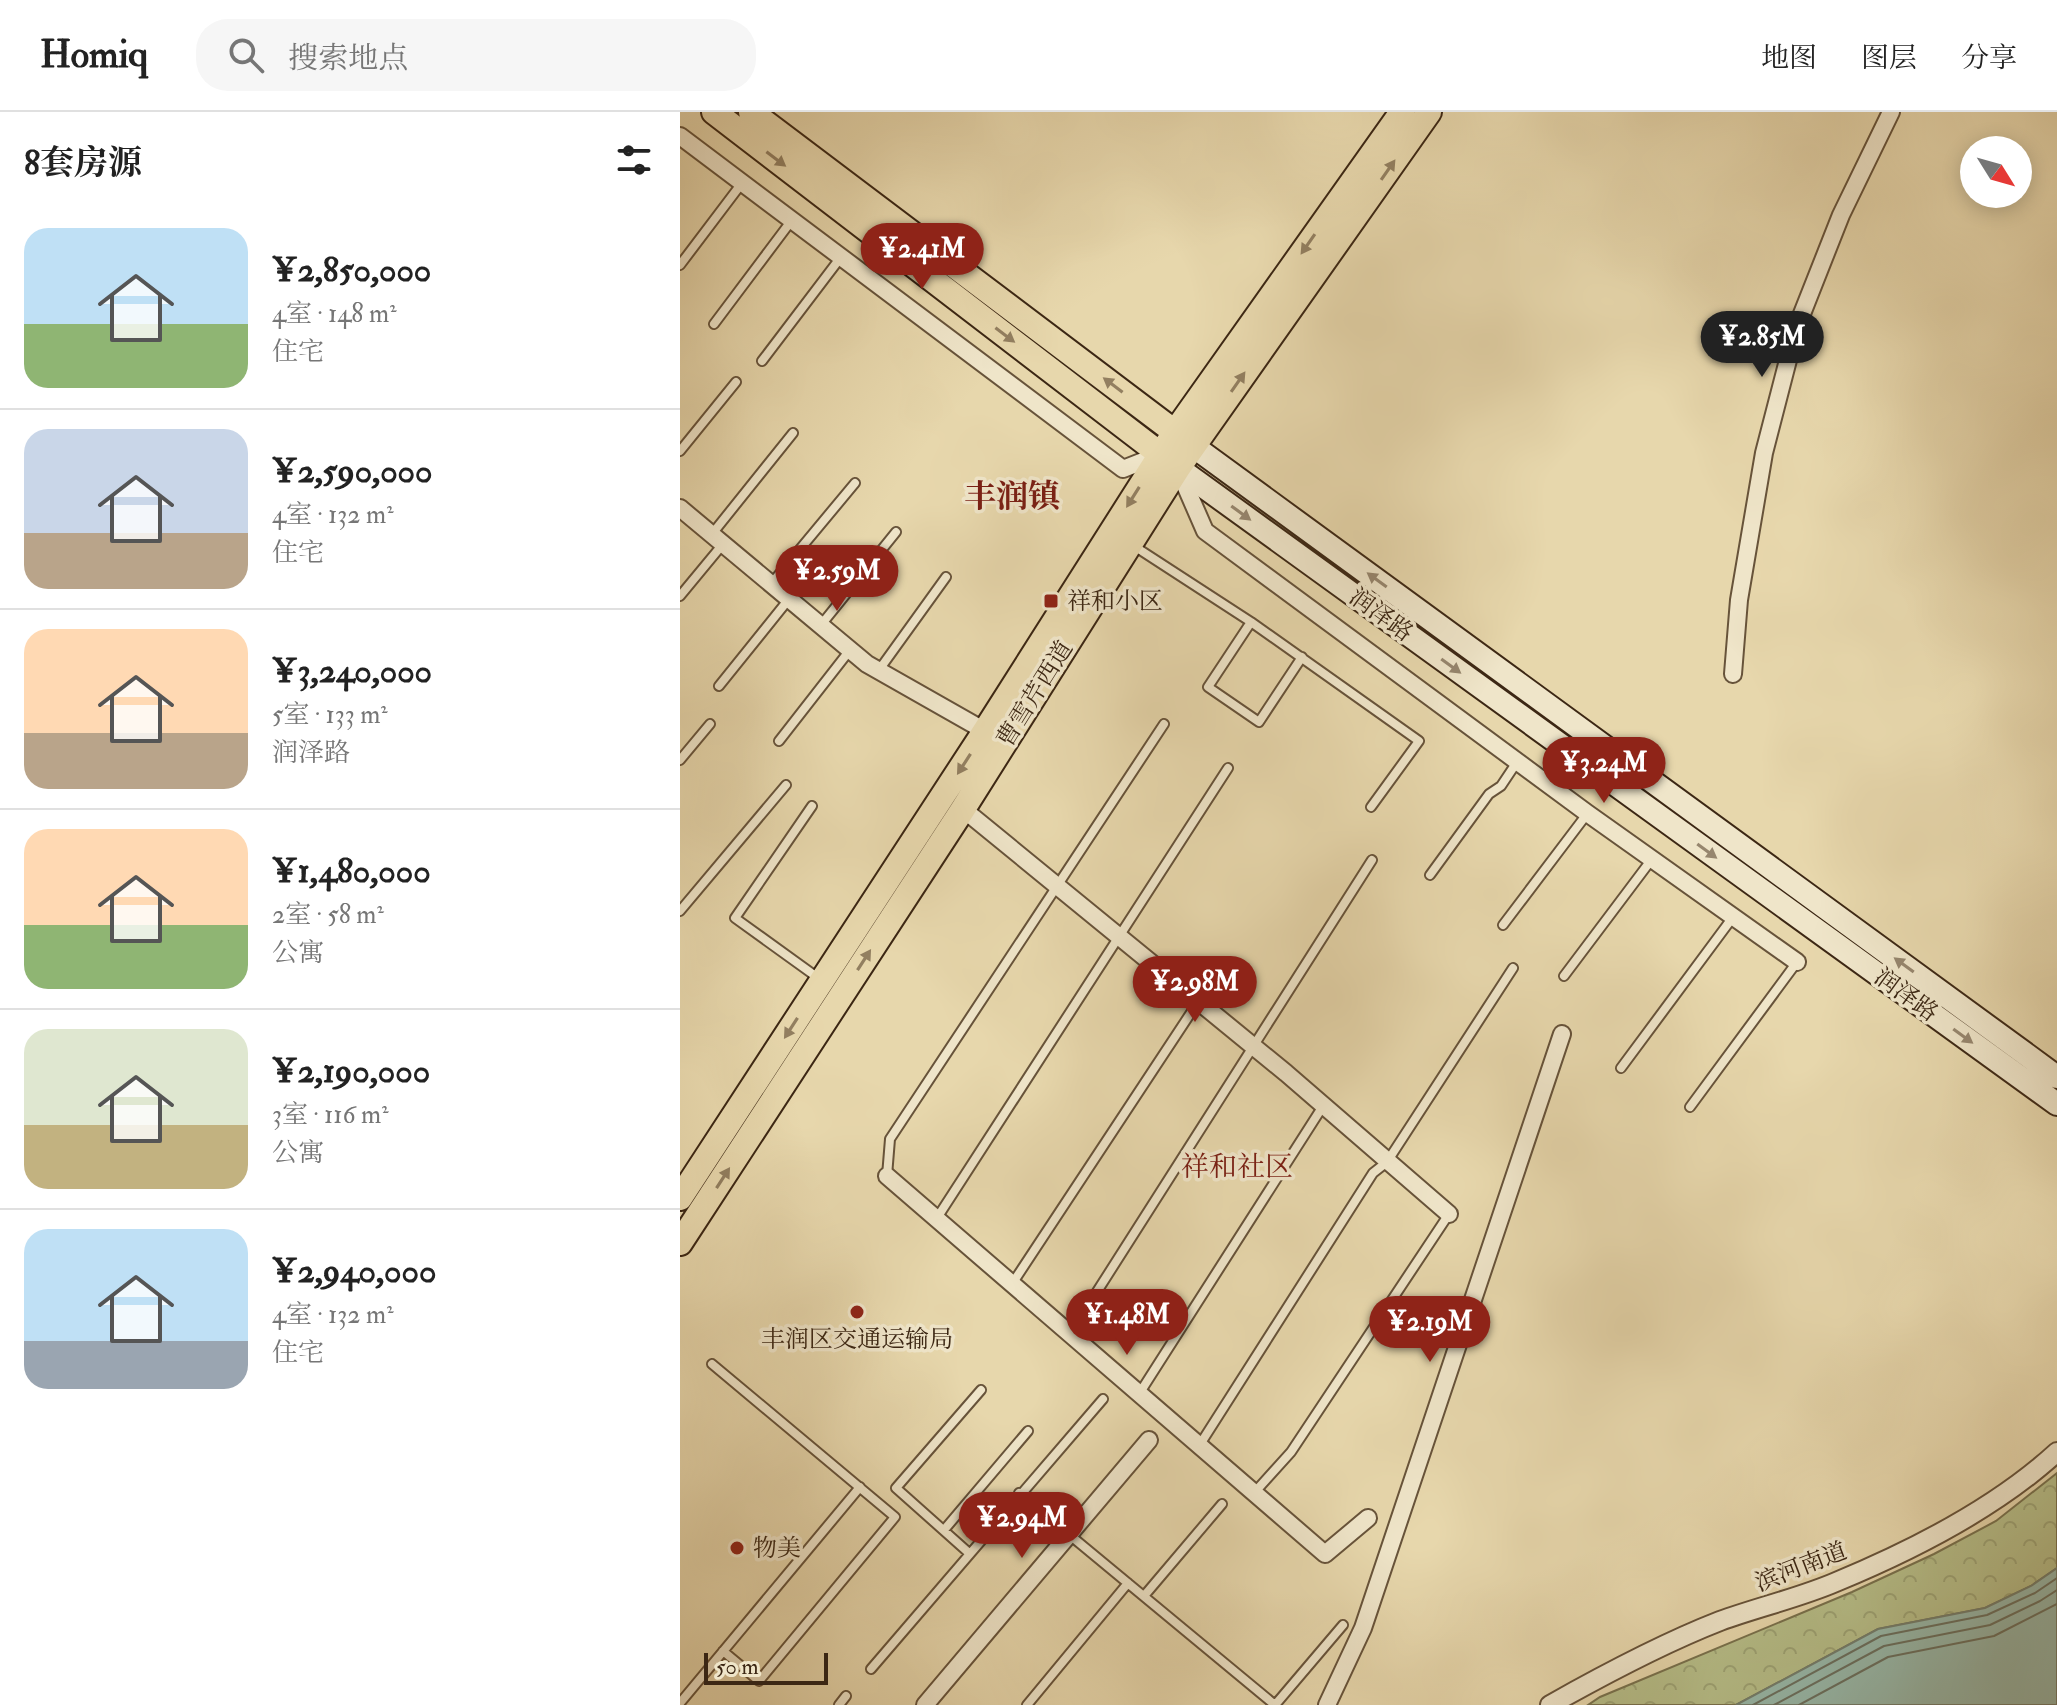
<!DOCTYPE html>
<html lang="zh">
<meta charset="utf-8">
<style>
:root{--surface:#fff;--page:#f6f6f6;--text:#222;--muted:#767676;--line:#e0e0e0;--accent:#8f2418}
body{margin:0;font-family:"IM FELL Double Pica","Noto Serif SC",serif;background:var(--page);color:var(--text);height:100vh;display:flex;flex-direction:column;font-size:30px;white-space:nowrap}
*{box-sizing:border-box;margin:0}
p{font-size:26px;color:var(--muted)}
.icon{flex:none;width:44px;height:44px;fill:none;stroke:currentColor;stroke-width:2;stroke-linecap:round;stroke-linejoin:round}
.map{position:relative;flex:1;overflow:hidden}
.details{display:flex;flex-direction:column;background:var(--surface);width:680px}
.details>*{flex:none}
.needle{width:52px;rotate:127deg}
.controls{position:absolute;left:1280px;top:24px;display:grid;gap:16px}
.controls a{display:grid;place-items:center;width:72px;height:72px;border-radius:50%;background:var(--surface);box-shadow:0 4px 20px #0003;font-size:40px}
.scale{position:absolute;left:24px;bottom:20px;width:124px;box-sizing:border-box;padding-left:8px;border:4px solid #3c2714;border-top:0;font-size:22px;line-height:28px;white-space:nowrap;color:#3c2714;-webkit-text-stroke:6px #efe5c9;paint-order:stroke}
.price{position:absolute;translate:-50% -68px;padding:0 18px;border-radius:28px;background:var(--accent);color:#fff;font-size:26px;line-height:52px;filter:drop-shadow(0 2px 4px #0008)}
.price::after{content:'';position:absolute;left:50%;top:48px;width:24px;height:18px;margin-left:-12px;background:inherit;clip-path:polygon(0 0,100% 0,50% 100%)}
.price.active{background:#222;color:#fff}
ul{padding:0;list-style:none}
li{display:flex;align-items:center;gap:24px;height:200px;padding:0 24px}
li+li{border-top:2px solid var(--line)}
li span{display:grid;place-items:center;flex:none;width:224px;height:160px;border-radius:24px;color:#555}
li>.icon{margin-inline-start:auto}
span .icon{width:96px;height:96px;fill:#fffc;stroke-width:1}
li b{font-size:34px}
h2{display:flex;justify-content:space-between;align-items:center;height:96px;padding:0 24px;font-size:34px}
header{display:flex;align-items:center;gap:48px;box-sizing:border-box;height:112px;padding:0 40px;background:var(--surface);border-bottom:2px solid var(--line)}
header strong{font-size:38px}
nav{display:flex;gap:44px;margin-inline-start:auto;font-size:28px}
.search{width:560px;height:72px;background:var(--page);display:flex;align-items:center;gap:20px;box-sizing:border-box;padding:0 28px;border-radius:32px;color:var(--muted);font-size:30px}
main{display:flex;flex:1;min-height:0}
.map>svg:first-child{display:block}
.park{fill:url(#park-crowns);stroke:#79724e;stroke-width:2}
.water{fill:#97b9ab;stroke:#737f6f;stroke-width:2}
.lines{fill:none;stroke-linecap:round;stroke-linejoin:round}
.shore{stroke:#6a7060;stroke-width:2}
.service-casing{stroke:#67533a;stroke-width:12}
.minor-casing{stroke:#67533a;stroke-width:20}
.tertiary-casing{stroke:#67533a;stroke-width:22}
.secondary-casing{stroke:#3c2714;stroke-width:26}
.primary-casing{stroke:#3c2714;stroke-width:28}
.service{stroke:#efe5c9;stroke-width:8}
.minor{stroke:#efe5c9;stroke-width:16}
.tertiary{stroke:#efe5c9;stroke-width:18}
.secondary{stroke:#efe5c9;stroke-width:22}
.primary{stroke:#e7d7ac;stroke-width:24}
.oneway{fill:#927f60}
.oneway2{fill:#96866e}
.poi-dot{fill:#8f2418;stroke:#efe5c9;stroke-width:3}
.labels{text-anchor:middle;dominant-baseline:central;stroke-width:7;stroke-linejoin:round;paint-order:stroke}
.poi-label{font-size:24px;fill:#3c2714;stroke:#efe5c9;text-anchor:start}
.street-label{font-size:24px;fill:#3c2714;stroke:#efe5c9}
.quarter-label{font-size:28px;fill:#7a1f14;stroke:#efe5c9}
.district-label{font-size:32px;font-weight:bold;fill:#7a1f14;stroke:#efe5c9}
</style>
<header>
<strong>Homiq</strong>
<div class="search"><svg class="icon" aria-label="search" viewBox="0 0 24 24"><circle cx="10" cy="10" r="6"/><path d="M15 15l6 6"/></svg>搜索地点</div>
<nav><a>地图</a><a>图层</a><a>分享</a></nav>
</header>
<main>
<section class="details">
<h2>8套房源<svg class="icon" aria-label="filters" viewBox="0 0 24 24"><path d="M4 7h16M4 17h16"/><circle cx="9" cy="7" r="2"/><circle cx="15" cy="17" r="2"/></svg></h2>
<ul>
<li><span style="background:linear-gradient(#bfe0f5 60%,#8fb573 0)"><svg class="icon" aria-label="home" viewBox="0 0 24 24"><path d="M3 11l9-7 9 7M6 9v11h12V9"/></svg></span><div><b>¥2,850,000</b><p>4室 · 148 m²</p><p>住宅</p></div></li>
<li><span style="background:linear-gradient(#c9d6e8 65%,#b9a48a 0)"><svg class="icon" aria-label="home" viewBox="0 0 24 24"><path d="M3 11l9-7 9 7M6 9v11h12V9"/></svg></span><div><b>¥2,590,000</b><p>4室 · 132 m²</p><p>住宅</p></div></li>
<li><span style="background:linear-gradient(#ffd9b3 65%,#b9a48a 0)"><svg class="icon" aria-label="home" viewBox="0 0 24 24"><path d="M3 11l9-7 9 7M6 9v11h12V9"/></svg></span><div><b>¥3,240,000</b><p>5室 · 133 m²</p><p>润泽路</p></div></li>
<li><span style="background:linear-gradient(#ffd9b3 60%,#8fb573 0)"><svg class="icon" aria-label="home" viewBox="0 0 24 24"><path d="M3 11l9-7 9 7M6 9v11h12V9"/></svg></span><div><b>¥1,480,000</b><p>2室 · 58 m²</p><p>公寓</p></div></li>
<li><span style="background:linear-gradient(#dfe7d0 60%,#c2b280 0)"><svg class="icon" aria-label="home" viewBox="0 0 24 24"><path d="M3 11l9-7 9 7M6 9v11h12V9"/></svg></span><div><b>¥2,190,000</b><p>3室 · 116 m²</p><p>公寓</p></div></li>
<li><span style="background:linear-gradient(#bfe0f5 70%,#9aa5b1 0)"><svg class="icon" aria-label="home" viewBox="0 0 24 24"><path d="M3 11l9-7 9 7M6 9v11h12V9"/></svg></span><div><b>¥2,940,000</b><p>4室 · 132 m²</p><p>住宅</p></div></li>
</ul>
</section>
<div class="map">
<svg width="1377" height="1593" viewBox="0 0 1377 1593">
<defs>
<pattern id="park-crowns" width="20" height="18" patternUnits="userSpaceOnUse" patternTransform="scale(2)"><rect width="20" height="18" fill="#b6be89"/><path d="M2 6a3 3 0 1 1 6 0M12 15a3 3 0 1 1 6 0" fill="none" stroke="#9da375"/></pattern>
</defs>
<rect width="100%" height="100%" fill="#e7d7ac"/>
<filter id="stains"><feTurbulence type="fractalNoise" baseFrequency=".0025" numOctaves="4"/><feColorMatrix values="0 0 0 0 .2 0 0 0 0 .09 0 0 0 0 .02 0 0 0 .5 -.17"/></filter>
<radialGradient id="worn" r=".72"><stop offset=".6" stop-color="#630" stop-opacity="0"/><stop offset="1" stop-color="#630" stop-opacity=".3"/></radialGradient>
<!-- park -->
<path class="park" d="M1377,1361V1456L1351,1474L1305,1496L1198,1517L1056,1593H908L920,1585L1172,1480L1254,1442L1316,1409Z"/>
<!-- water -->
<path class="water" d="M1377,1456V1593H1056L1198,1517L1305,1496L1351,1474Z"/>
<g class="lines">
<!-- shore -->
<path class="shore" d="M1073,1593L1201,1524L1307,1503L1355,1481L1377,1466
M1094,1593L1204,1534L1310,1513L1360,1489L1377,1478
M1119,1593L1208,1545L1314,1524L1377,1492"/>
<!-- service casing -->
<g class="service-casing">
<path id="service" d="M0,153L62,71
M34,212L112,108
M82,249L161,145
M0,339L56,270
M32,422L113,321
M454,434L571,510L739,629L691,695
M91,472L175,371
M0,484L43,432
M571,510L528,575L579,610L622,545
M141,513L216,420
M199,558L266,465
M39,574L109,487
M99,629L170,538
M0,648L30,612
M132,694L55,806L141,868
M750,763L809,682L821,674L837,650
M0,799L106,673
M823,813L907,702
M884,864L972,747
M941,956L1053,805
M1010,995L1117,850
M207,1064L210,1027L484,612
M257,1106L548,656
M332,1172L518,890
M390,1222L692,748
M32,1252L215,1405L79,1569L43,1539
M459,1282L643,994
M519,1334L693,1061L707,1050L833,856
M339,1381L595,1593
M574,1381L611,1340L769,1102
M264,1418L348,1319
M289,1441L216,1376L301,1278
M464,1484L542,1392
M191,1557L423,1287
M0,1591L180,1375
M159,1593L166,1584
M347,1593L448,1471
M595,1593L663,1513"/>
</g>
<!-- minor casing -->
<g class="minor-casing">
<path id="minor" d="M0,24L443,357L481,342
M498,357L525,419L907,701L1117,850
M0,396L187,552L305,619
M1053,562L1059,488L1084,341L1116,217L1161,103L1211,0
M283,697L606,961L769,1102
M207,1064L645,1442L688,1406
M245,1593L469,1328
M647,1593L683,1516L882,922"/>
</g>
<!-- tertiary casing -->
<g class="tertiary-casing">
<path id="tertiary" d="M870,1593C925,1562 981,1532 1040,1509C1078,1495 1119,1486 1156,1470C1231,1439 1317,1395 1377,1340"/>
</g>
<!-- secondary casing -->
<g class="secondary-casing">
<path id="secondary" d="M513,334L1377,965
M498,356L1377,992"/>
</g>
<!-- primary casing -->
<g class="primary-casing">
<path id="primary" d="M34,0L493,352
M71,0L508,330
M0,1086L305,619L495,320L722,0
M0,1131L283,697L498,356L749,0"/>
</g>
<!-- service -->
<use href="#service" class="service"/>
<!-- minor -->
<use href="#minor" class="minor"/>
<!-- tertiary -->
<use href="#tertiary" class="tertiary"/>
<!-- secondary -->
<use href="#secondary" class="secondary"/>
<!-- primary -->
<use href="#primary" class="primary"/>
</g>
<!-- one-way arrows -->
<defs><path id="oneway-solid" d="M-6-.8H1V-3.2L6.5 0L1 3.2V.8H-6Z" transform="scale(2)"/></defs>
<g class="oneway">
<use href="#oneway-solid" transform="translate(96 47) rotate(37)"/>
<use href="#oneway-solid" transform="translate(708 58) rotate(-55)"/>
<use href="#oneway-solid" transform="translate(628 132) rotate(125)"/>
<use href="#oneway-solid" transform="translate(325 223) rotate(37)"/>
<use href="#oneway-solid" transform="translate(558 270) rotate(-55)"/>
<use href="#oneway-solid" transform="translate(433 273) rotate(-143)"/>
<use href="#oneway-solid" transform="translate(453 385) rotate(122)"/>
<use href="#oneway-solid" transform="translate(284 652) rotate(123)"/>
<use href="#oneway-solid" transform="translate(184 848) rotate(-57)"/>
<use href="#oneway-solid" transform="translate(111 916) rotate(123)"/>
<use href="#oneway-solid" transform="translate(43 1066) rotate(-57)"/>
</g>
<g class="oneway2">
<use href="#oneway-solid" transform="translate(561 401) rotate(36)"/>
<use href="#oneway-solid" transform="translate(697 468) rotate(-144)"/>
<use href="#oneway-solid" transform="translate(771 554) rotate(36)"/>
<use href="#oneway-solid" transform="translate(1027 739) rotate(36)"/>
<use href="#oneway-solid" transform="translate(1224 853) rotate(-144)"/>
<use href="#oneway-solid" transform="translate(1283 924) rotate(36)"/>
</g>
<!-- markers -->
<g class="poi-dot">
<rect x="363" y="481" width="16" height="16" rx="4"/>
<circle cx="177" cy="1200" r="8"/>
<circle cx="57" cy="1436" r="8"/>
</g>
<g class="labels">
<!-- poi labels -->
<g class="poi-label">
<text x="387" y="489">祥和小区</text>
<text x="177" y="1227" text-anchor="middle">丰润区交通运输局</text>
<text x="73" y="1436">物美</text>
</g>
<!-- street labels -->
<g class="street-label">
<text transform="translate(701 503) rotate(36)">润泽路</text>
<text transform="translate(355 582) rotate(-58)">曹雪芹西道</text>
<text transform="translate(1226 883) rotate(36)">润泽路</text>
<text transform="translate(1121 1455) rotate(-21)">滨河南道</text>
</g>
<!-- quarter labels -->
<g class="quarter-label">
<text x="557" y="1055">祥和社区</text>
</g>
<!-- district labels -->
<g class="district-label">
<text x="332" y="385">丰润镇</text>
</g>
</g>
<rect width="100%" height="100%" filter="url(#stains)"/>
<rect width="100%" height="100%" fill="url(#worn)"/>
</svg>
<div class="controls">
<a><svg class="needle" viewBox="-14 -14 28 28"><path d="M0-13l5 13h-10z" fill="#e53935"/><path d="M0 13l5-13h-10z" fill="#767676"/></svg></a>
</div>
<div class="scale">50 m</div>
<b class="price" style="left:242px;top:179px">¥2.41M</b>
<b class="price active" style="left:1082px;top:267px">¥2.85M</b>
<b class="price" style="left:157px;top:501px">¥2.59M</b>
<b class="price" style="left:924px;top:693px">¥3.24M</b>
<b class="price" style="left:515px;top:912px">¥2.98M</b>
<b class="price" style="left:447px;top:1245px">¥1.48M</b>
<b class="price" style="left:750px;top:1252px">¥2.19M</b>
<b class="price" style="left:342px;top:1448px">¥2.94M</b>
</div>
</main>
